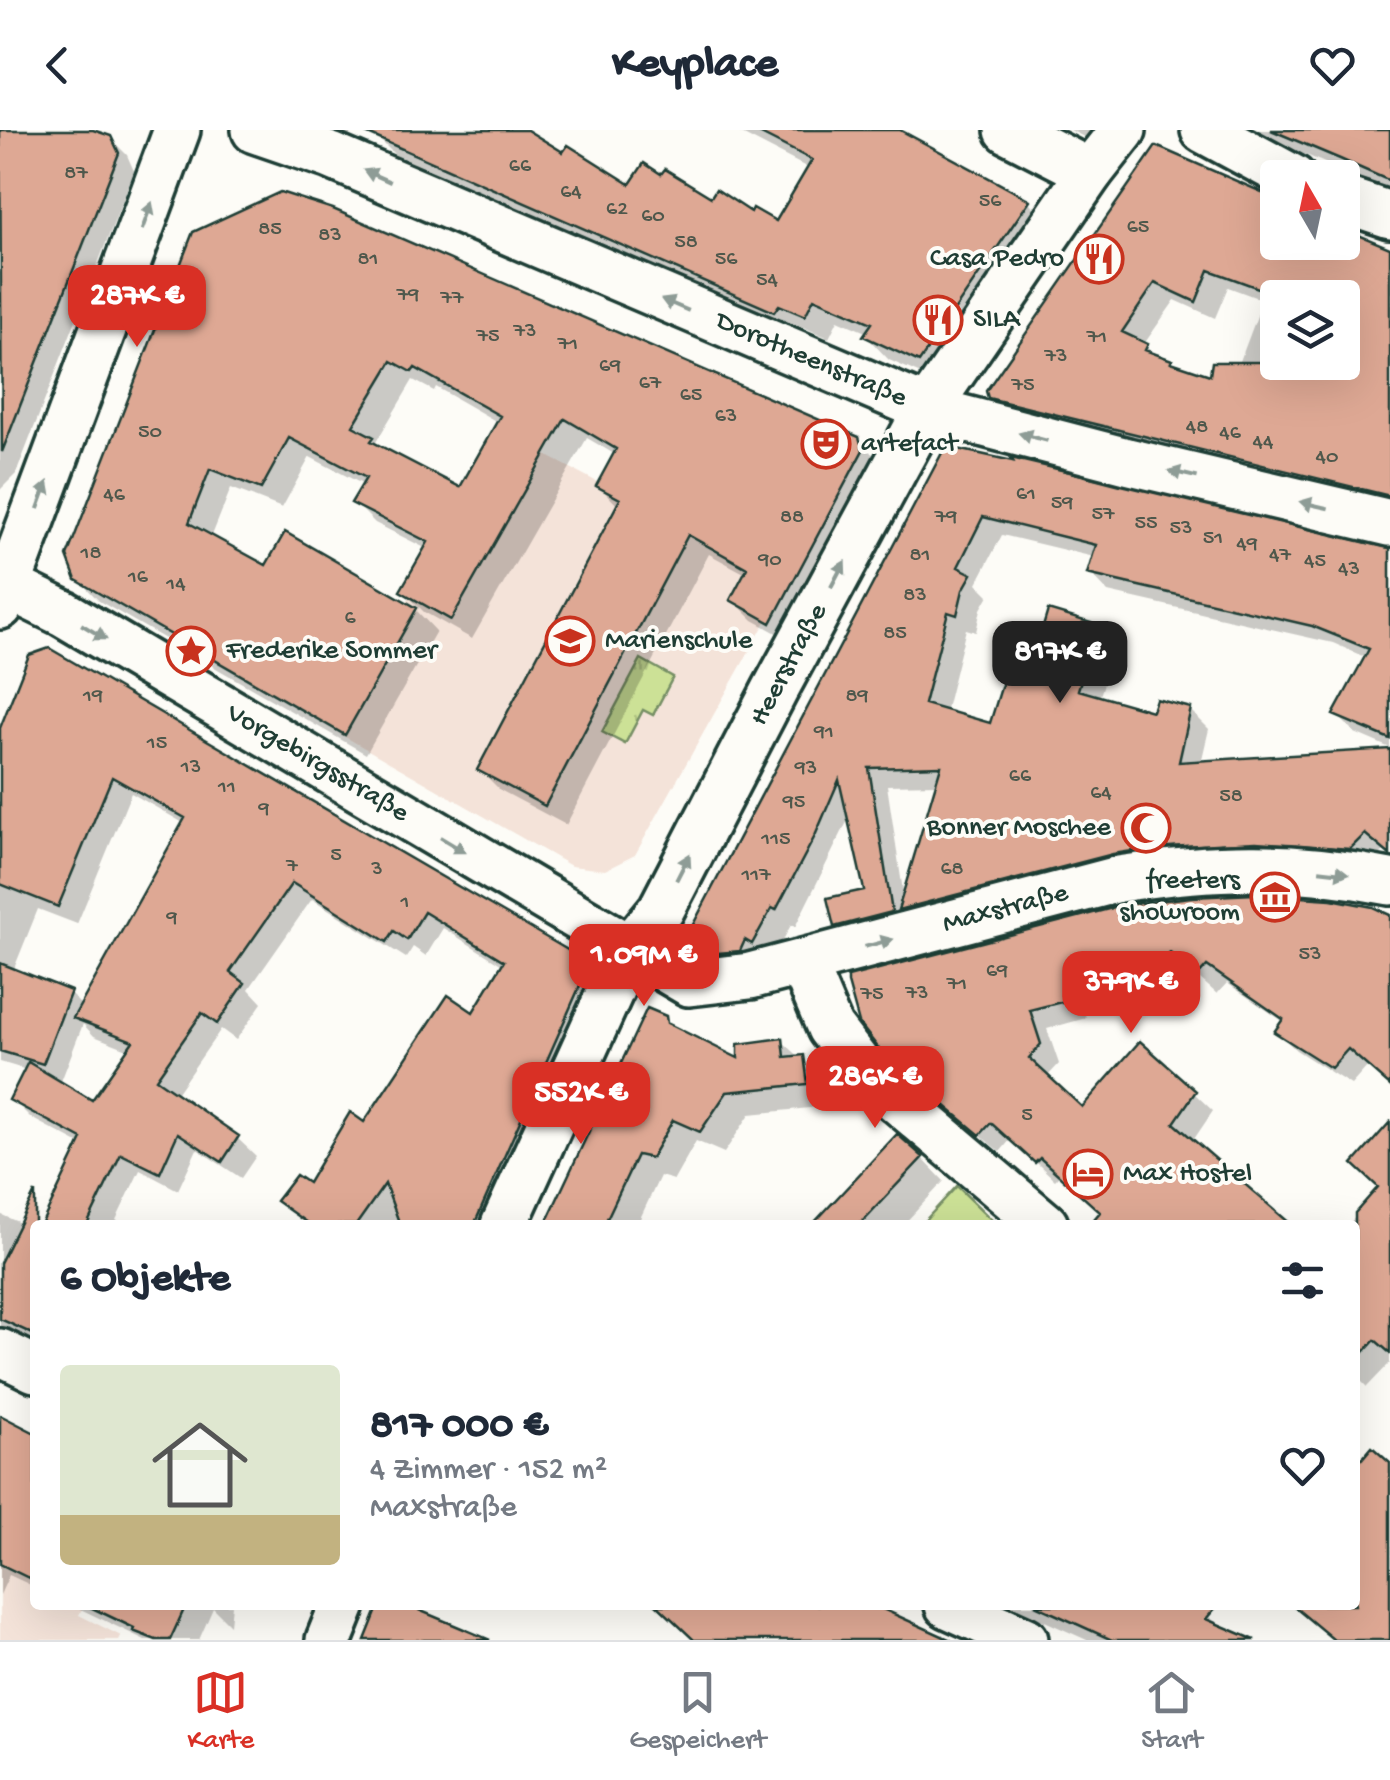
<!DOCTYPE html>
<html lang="de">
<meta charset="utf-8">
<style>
:root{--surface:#fff;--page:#f2f2f3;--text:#1f2937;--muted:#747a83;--line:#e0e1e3;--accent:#d93025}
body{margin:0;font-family:"Gochi Hand",sans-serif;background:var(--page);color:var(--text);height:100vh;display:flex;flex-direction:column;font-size:38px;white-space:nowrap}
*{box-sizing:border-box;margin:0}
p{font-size:32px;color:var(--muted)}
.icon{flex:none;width:55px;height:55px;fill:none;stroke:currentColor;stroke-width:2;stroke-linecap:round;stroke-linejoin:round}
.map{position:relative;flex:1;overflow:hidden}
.side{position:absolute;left:30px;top:1090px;width:1330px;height:390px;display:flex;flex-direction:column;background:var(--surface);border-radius:10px;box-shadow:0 10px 40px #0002}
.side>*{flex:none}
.needle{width:65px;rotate:351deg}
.buttons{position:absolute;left:1260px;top:30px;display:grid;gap:20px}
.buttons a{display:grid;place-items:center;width:100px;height:100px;border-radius:10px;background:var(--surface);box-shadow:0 10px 40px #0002;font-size:50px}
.price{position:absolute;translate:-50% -85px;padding:0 22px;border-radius:20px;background:var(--accent);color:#fff;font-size:32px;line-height:65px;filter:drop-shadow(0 2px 5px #0008)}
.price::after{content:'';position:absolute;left:50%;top:60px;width:30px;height:22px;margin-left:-15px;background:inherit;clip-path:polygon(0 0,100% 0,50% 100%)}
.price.on{background:#222;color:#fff}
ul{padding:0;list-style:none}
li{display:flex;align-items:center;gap:30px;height:250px;padding:0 30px}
li span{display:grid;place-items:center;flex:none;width:280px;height:200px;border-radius:10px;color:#555}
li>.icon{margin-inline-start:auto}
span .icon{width:120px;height:120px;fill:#fffc;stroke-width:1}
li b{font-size:42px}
h2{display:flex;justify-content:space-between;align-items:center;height:120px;padding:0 30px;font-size:42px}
header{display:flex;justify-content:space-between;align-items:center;height:130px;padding:0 30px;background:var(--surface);font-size:45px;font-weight:700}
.tab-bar{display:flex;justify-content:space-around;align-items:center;height:140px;border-top:2px solid var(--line);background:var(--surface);font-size:28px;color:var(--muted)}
.tab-bar a{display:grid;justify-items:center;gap:5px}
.tab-bar .on{color:var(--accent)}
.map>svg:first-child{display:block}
.built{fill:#f4e3d9}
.grass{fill:#cce196;stroke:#768f65;stroke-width:2.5}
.park{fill:url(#park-tufts);stroke:#768f65;stroke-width:2.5}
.shadow{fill:#0003;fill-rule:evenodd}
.building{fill:#dea894;stroke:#1f3d34;stroke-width:2.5;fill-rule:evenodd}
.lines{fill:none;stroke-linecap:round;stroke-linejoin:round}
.minor-casing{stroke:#1f3d34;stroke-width:52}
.minor{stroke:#fdfcf7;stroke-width:45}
.oneway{fill:#8e9c96}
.labels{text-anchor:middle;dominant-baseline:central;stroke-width:8;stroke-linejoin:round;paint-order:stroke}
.number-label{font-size:22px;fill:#4f584c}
.poi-label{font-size:28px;fill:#1f3d34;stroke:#fdfcf7;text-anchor:start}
.street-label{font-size:28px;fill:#1f3d34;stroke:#fdfcf7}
</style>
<header><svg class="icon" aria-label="back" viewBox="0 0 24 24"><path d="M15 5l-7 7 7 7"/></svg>Keyplace<svg class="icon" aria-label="heart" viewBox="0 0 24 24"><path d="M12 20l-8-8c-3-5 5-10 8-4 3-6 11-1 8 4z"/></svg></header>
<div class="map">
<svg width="1390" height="1510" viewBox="0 0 1390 1510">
<defs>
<pattern id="park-tufts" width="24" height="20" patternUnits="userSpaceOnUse" patternTransform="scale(2.5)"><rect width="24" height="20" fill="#cce196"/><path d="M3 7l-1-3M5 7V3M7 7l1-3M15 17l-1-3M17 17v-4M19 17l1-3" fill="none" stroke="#afc282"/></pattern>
</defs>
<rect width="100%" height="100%" fill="#fdfcf7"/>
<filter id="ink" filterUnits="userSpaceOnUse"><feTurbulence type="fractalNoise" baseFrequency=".01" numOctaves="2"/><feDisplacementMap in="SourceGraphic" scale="20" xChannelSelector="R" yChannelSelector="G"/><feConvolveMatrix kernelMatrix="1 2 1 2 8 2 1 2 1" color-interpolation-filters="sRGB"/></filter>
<g filter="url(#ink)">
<!-- built -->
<path class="built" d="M504,303L788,452L635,725L605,740L571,736L333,600Z
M0,1434L35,1444V1475H84L79,1485L121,1506L119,1510H0Z"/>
<!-- grass -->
<path class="grass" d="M957,1056L997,1095H921Z"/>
<!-- park -->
<path class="park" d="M641,529L673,547L653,585L643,580L625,614L602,602Z"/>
<!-- shadow -->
<path class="shadow" d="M0,0H85L110,8L127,25L134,41L16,344L0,360Z
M305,0H352L347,13Z
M379,0H523L564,26L631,58L712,70L777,94L810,39L734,0H894L1029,72L1052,96L943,254L889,230L866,206L868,203L838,190L829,208L803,197L799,204L400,30L376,6Z
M1070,0H1104L1088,9Z
M1259,0H1390V61L1276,12Z
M1157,19L1278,112L1390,120V379L1010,286L990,266ZM1228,157L1263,170L1231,255L1157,227L1144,214L1175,170L1215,188ZM1278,168H1342V232H1278Z
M195,104L858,309L879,331L793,512L753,490L733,470L746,444L709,424L566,695L500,660L480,640L619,377L599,356L616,325L587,308L472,509L424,482L403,461L427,419L375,393L354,372L364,355L310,327L282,378L231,358L211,408L267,438L416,480L436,501L366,624L99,471L78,449ZM413,250L434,261L436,257L499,293L460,360L385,321L376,312Z
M945,323L1390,421V618L1355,603L1336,584L1367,528L1333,513L1108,462L1090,443L1094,427L1002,405L977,453L989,465L981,479L976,502L966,499L945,583L992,596L1037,528L1097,497L1116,516L1099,569L1153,584L1190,580L1209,599L1201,633L1390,622V726L1385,720L1369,736L1099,750L1081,731L999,727L984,780L855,814L836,796L867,762L850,686L795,797L791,795L772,831L739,841L709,824L690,806ZM938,654L904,768L887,655Z
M30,527L589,835L607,854L500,1095H306L279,1071L308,1056L474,885L504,836L443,798L426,826L413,817L406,828L312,769L249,859L262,873L236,910L221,899L175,965L237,1008L256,1026L241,1048L197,1019L178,1060L140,1040L116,1090L126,1095H44L82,1015L31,988L12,969L27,940L0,932V606ZM131,663L185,694L82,876L69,863L13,841L38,779L77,794ZM83,894L94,906L130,920L92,974L60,954Z
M1318,770L1390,783V955L1368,936L1351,955L1296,920L1277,902L1284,892L1227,853L1217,864L1190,840L1161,871L1144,856L1082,872L1086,888L1047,899L1059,934L1046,948L1082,981L1194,963L1213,981L1192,1012L1288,1095H1092L1103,1083L1060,1045L1055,1050L1011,1009L1000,1022L905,942L861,892Z
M664,888L675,900L741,932L782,911L826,951L829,976L750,984L724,1023L696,1011L674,1050L660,1046L637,1095H550Z
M1390,996V1233L1367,1257L1355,1245V1095H1348L1381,1058Z
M922,1028L944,1051L903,1095H816Z
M0,1084L35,1100V1213L0,1197Z
M0,1288L35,1305V1457L9,1445L0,1465Z
M72,1475H232L230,1495L213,1478L199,1510H145Z
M1009,1475H1182L1209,1487L1239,1510H1087Z"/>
<!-- building -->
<path class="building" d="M0,0H93L111,6L119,23L2,322Z
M359,0H527L563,22L568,15L630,54L644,33L661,44L665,39L711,67L716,59L751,82L753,78L776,91L812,30L753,0H900L1030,70L919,232L863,206L872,193L814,168L805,186L779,175L774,182Z
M1271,0H1390V51L1340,29Z
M1156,16L1278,69V112H1342V98L1390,118V366L988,268L986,261ZM1209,140L1264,160L1261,168H1342V232H1212L1210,245L1171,232L1172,230L1145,220L1148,214L1122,202L1155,153L1196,172Z
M280,62L333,79L859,307L863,320L771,493L730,470L747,438L688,405L545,676L477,640L620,369L596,356L616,319L565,289L451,490L400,461L428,412L351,373L366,348L289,308L261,359L210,339L189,393L266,435L285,402L417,478L345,605L76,450L67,426L193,102ZM392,231L412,242L415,238L500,286L460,357L371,311L374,307L353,296Z
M953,318L1013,331L1011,328L1390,418V609L1333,585L1369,519L1312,496L1087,444L1096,415L983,387L958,437L972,444L963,460L957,485L948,482L924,574L990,593L1013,519L1035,524L1048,480L1098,495L1078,560L1152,581L1156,569L1191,578L1179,632L1390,619V725L1365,704L1350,719L1256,712L1152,718L1113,724L898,780L941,636L869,638L892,782L834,797L827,768L864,760L839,650L815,706L776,780L772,778L752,814L745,810L740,821L718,823L687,806L943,321Z
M49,518L590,833L474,1095H400L385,1054L356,1095H310L276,1071L296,1045L308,1053L350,982L364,992L448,865L473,882L504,831L424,782L407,810L394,801L387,812L292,753L230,842L245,853L217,894L202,883L156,949L239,1006L222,1032L178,1003L160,1043L121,1024L87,1095H41L82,1009L9,970L28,932L92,970L133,911L73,888L185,688L112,647L58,777L0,754V598L29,525Z
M1255,764L1331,769L1373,777L1390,785V956L1348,919L1331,938L1274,902L1283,889L1207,836L1197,847L1170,823L1141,854L1123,839L1065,854L1069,870L1030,880L1041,914L1029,928L1082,977L1140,911L1196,961L1174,993L1292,1095H1089L1100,1082L1040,1028L1035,1033L991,993L980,1005L883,924L859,893L848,853V847L1124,775L1191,767Z
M0,833L71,861L43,934L0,921Z
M647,878L666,886L667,893L738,928V914L783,908L785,927L804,925L808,954L727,962L700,1002L673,990L651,1028L637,1025L604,1095H545Z
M1390,992V1223L1375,1210L1355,1232V1083L1378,1057L1353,1034Z
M897,1004L923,1027L859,1095H812Z
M35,1062V1205L0,1189V1133Z
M0,1285L35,1303V1451L0,1434Z
M1372,1317L1390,1333V1510H1334L1292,1475H1355V1337Z
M86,1475H186L170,1510H156L133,1501L134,1498Z
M379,1475H407L490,1510H365Z
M657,1475H874L951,1510H694Z
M1035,1475H1218L1206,1489L1255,1510H1112Z"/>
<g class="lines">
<!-- minor casing -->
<g class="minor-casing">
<g id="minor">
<path id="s1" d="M255,0L331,26L927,279L1127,331L1390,393"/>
<path d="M1008,0L1090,42"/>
<path d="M1204,0L1293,48"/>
<path d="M1342,69L1390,85"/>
<path id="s2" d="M0,456H8L63,483L689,853L750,846L1119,749C1216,734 1294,733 1390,752"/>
<path d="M0,476L177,0"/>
<path d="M803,834L830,898L864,942L1045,1095"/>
<path id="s3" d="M504,1095L630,818L661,780L775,560L927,279L1090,42L1123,0"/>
<path d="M0,1222L35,1239"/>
<path d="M948,1475L1025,1510"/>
<path d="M329,1510L343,1475"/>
</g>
</g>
<!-- minor -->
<use href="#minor" class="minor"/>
</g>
<!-- one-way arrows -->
<defs><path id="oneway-solid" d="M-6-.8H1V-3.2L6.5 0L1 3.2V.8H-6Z" transform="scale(2.5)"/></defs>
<g class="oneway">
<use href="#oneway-solid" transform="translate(377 46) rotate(-156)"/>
<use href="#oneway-solid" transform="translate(147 86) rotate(-70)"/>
<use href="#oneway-solid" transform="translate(675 175) rotate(-157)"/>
<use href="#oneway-solid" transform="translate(1033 307) rotate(-165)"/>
<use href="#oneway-solid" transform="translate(1183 344) rotate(-167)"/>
<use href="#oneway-solid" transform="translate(43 365) rotate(-70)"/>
<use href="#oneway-solid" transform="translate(1314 375) rotate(-167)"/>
<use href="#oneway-solid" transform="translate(838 444) rotate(-62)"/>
<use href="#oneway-solid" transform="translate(94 502) rotate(31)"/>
<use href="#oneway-solid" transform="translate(453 715) rotate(31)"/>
<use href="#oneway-solid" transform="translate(683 737) rotate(-63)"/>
<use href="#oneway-solid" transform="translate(1334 742) rotate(7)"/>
<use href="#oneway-solid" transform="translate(879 813) rotate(-15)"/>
</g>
</g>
<!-- icons -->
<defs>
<g id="restaurant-ring" transform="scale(2.5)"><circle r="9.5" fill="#fdfcf7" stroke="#c8321e" stroke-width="1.5"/><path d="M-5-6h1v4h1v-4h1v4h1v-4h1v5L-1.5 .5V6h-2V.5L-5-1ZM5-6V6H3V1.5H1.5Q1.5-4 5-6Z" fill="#c8321e"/></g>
<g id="theatre-ring" transform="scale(2.5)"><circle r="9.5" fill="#fdfcf7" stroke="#c8321e" stroke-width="1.5"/><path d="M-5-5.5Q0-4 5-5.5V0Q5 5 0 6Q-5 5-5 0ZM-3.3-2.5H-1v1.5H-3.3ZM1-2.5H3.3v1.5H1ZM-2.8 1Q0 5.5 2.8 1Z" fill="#c8321e"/></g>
<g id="school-ring" transform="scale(2.5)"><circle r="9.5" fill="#fdfcf7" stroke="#c8321e" stroke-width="1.5"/><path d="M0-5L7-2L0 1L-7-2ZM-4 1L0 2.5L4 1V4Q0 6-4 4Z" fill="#c8321e"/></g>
<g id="sight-ring" transform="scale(2.5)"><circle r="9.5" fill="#fdfcf7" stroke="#c8321e" stroke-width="1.5"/><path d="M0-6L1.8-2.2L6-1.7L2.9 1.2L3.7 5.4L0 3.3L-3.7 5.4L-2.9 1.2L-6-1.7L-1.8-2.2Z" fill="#c8321e"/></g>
<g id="mosque-ring" transform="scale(2.5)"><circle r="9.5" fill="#fdfcf7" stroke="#c8321e" stroke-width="1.5"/><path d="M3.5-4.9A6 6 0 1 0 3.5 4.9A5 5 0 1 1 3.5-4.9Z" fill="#c8321e"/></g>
<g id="museum-ring" transform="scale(2.5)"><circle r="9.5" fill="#fdfcf7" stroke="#c8321e" stroke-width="1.5"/><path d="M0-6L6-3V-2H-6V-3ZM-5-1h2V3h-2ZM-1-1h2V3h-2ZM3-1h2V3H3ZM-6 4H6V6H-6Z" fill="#c8321e"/></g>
<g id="hotel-ring" transform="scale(2.5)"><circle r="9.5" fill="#fdfcf7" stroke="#c8321e" stroke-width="1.5"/><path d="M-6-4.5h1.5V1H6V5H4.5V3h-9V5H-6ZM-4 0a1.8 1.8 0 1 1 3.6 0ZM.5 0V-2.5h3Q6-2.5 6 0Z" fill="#c8321e"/></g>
</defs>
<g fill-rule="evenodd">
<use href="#restaurant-ring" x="1099" y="129"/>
<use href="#restaurant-ring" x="938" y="190"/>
<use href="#theatre-ring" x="826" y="314"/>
<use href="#school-ring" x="570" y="511"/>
<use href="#sight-ring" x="191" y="521"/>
<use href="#mosque-ring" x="1146" y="698"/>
<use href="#museum-ring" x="1275" y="767"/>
<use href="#hotel-ring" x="1088" y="1044"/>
</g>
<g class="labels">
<!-- number labels -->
<g class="number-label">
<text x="520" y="37">66</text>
<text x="76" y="44">87</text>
<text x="571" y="63">64</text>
<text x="990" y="72">56</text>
<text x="617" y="80">62</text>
<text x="653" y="87">60</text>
<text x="1138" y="98">65</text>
<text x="270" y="100">85</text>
<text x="330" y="106">83</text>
<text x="686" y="113">58</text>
<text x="368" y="130">81</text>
<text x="726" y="130">56</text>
<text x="767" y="151">54</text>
<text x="408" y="166">79</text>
<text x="452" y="169">77</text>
<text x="525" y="202">73</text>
<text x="488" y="207">75</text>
<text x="1097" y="208">71</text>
<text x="568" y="215">71</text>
<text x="1056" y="227">73</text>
<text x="610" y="237">69</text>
<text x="650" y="254">67</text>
<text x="1023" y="256">75</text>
<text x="691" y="266">65</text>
<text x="726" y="287">63</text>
<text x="1197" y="298">48</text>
<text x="150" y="303">50</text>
<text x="1230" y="304">46</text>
<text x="1263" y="313">44</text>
<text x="1327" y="328">40</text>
<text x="1026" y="365">61</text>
<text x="114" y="366">46</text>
<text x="1062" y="374">59</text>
<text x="1103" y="385">57</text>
<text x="792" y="388">88</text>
<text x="946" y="388">79</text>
<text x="1146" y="394">55</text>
<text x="1181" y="399">53</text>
<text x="1213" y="409">51</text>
<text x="1247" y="415">49</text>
<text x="91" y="424">18</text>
<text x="920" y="426">81</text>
<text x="1280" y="426">47</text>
<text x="770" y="431">90</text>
<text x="1315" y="432">45</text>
<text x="1349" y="440">43</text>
<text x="138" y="448">16</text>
<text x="176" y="455">14</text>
<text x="915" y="466">83</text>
<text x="350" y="489">6</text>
<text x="895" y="504">85</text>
<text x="93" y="567">19</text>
<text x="857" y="567">89</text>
<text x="824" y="603">91</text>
<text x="157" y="614">15</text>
<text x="191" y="638">13</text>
<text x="806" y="639">93</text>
<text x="1020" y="647">66</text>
<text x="227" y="658">11</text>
<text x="1101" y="664">64</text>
<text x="1231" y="667">58</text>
<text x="794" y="673">95</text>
<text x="264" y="680">9</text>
<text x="776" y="710">115</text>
<text x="336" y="726">5</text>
<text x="292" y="737">7</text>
<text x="377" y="740">3</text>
<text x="952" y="740">68</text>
<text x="756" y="746">117</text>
<text x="405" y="773">1</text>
<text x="172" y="789">9</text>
<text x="1310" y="825">53</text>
<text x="997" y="842">69</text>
<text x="957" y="855">71</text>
<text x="917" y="864">73</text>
<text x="872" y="865">75</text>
<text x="1027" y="986">5</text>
</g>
<!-- poi labels -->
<g class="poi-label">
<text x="1064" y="129" text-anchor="end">Casa Pedro</text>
<text x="973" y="190">SILA</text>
<text x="861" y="314">artefact</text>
<text x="605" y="511">Marienschule</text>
<text x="226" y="521">Frederike Sommer</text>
<text x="1111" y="698" text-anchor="end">Bonner Moschee</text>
<text x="1240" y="751" text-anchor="end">freeters<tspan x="1240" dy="32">showroom</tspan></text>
<text x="1123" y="1044">Max Hostel</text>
</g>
<!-- street labels -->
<g class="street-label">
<text stroke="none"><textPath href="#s1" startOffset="602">Dorotheenstraße</textPath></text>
<text stroke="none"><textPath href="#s3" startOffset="630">Heerstraße</textPath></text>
<text stroke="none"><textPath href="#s2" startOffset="365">Vorgebirgsstraße</textPath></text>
<text stroke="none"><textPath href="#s2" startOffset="1122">Maxstraße</textPath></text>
</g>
</g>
</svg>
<div class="buttons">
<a><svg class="needle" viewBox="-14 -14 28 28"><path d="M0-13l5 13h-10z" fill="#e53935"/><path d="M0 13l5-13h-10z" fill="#747a83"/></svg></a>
<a><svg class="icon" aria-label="layers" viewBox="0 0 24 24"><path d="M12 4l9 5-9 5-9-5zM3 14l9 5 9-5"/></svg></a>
</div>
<b class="price" style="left:137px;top:220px">287K €</b>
<b class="price on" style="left:1060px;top:576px">817K €</b>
<b class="price" style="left:644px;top:879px">1.09M €</b>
<b class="price" style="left:1131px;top:906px">379K €</b>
<b class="price" style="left:875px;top:1001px">286K €</b>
<b class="price" style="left:581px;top:1017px">552K €</b>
<section class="side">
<h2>6 Objekte<svg class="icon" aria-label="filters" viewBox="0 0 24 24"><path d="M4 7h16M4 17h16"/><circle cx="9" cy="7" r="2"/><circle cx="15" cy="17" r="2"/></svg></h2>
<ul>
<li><span style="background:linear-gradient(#dfe7d0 75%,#c2b280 0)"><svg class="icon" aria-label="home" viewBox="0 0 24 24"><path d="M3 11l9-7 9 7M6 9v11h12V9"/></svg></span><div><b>817 000 €</b><p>4 Zimmer · 152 m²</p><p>Maxstraße</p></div><svg class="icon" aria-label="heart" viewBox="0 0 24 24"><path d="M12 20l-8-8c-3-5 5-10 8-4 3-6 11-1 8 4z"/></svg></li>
</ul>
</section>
</div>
<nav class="tab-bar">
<a class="on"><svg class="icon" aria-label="map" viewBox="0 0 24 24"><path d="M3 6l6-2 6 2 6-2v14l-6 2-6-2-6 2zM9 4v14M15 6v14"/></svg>Karte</a>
<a><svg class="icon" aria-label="saved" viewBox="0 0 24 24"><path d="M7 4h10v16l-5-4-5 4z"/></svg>Gespeichert</a>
<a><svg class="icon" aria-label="home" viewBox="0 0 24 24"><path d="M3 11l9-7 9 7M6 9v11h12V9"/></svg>Start</a>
</nav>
